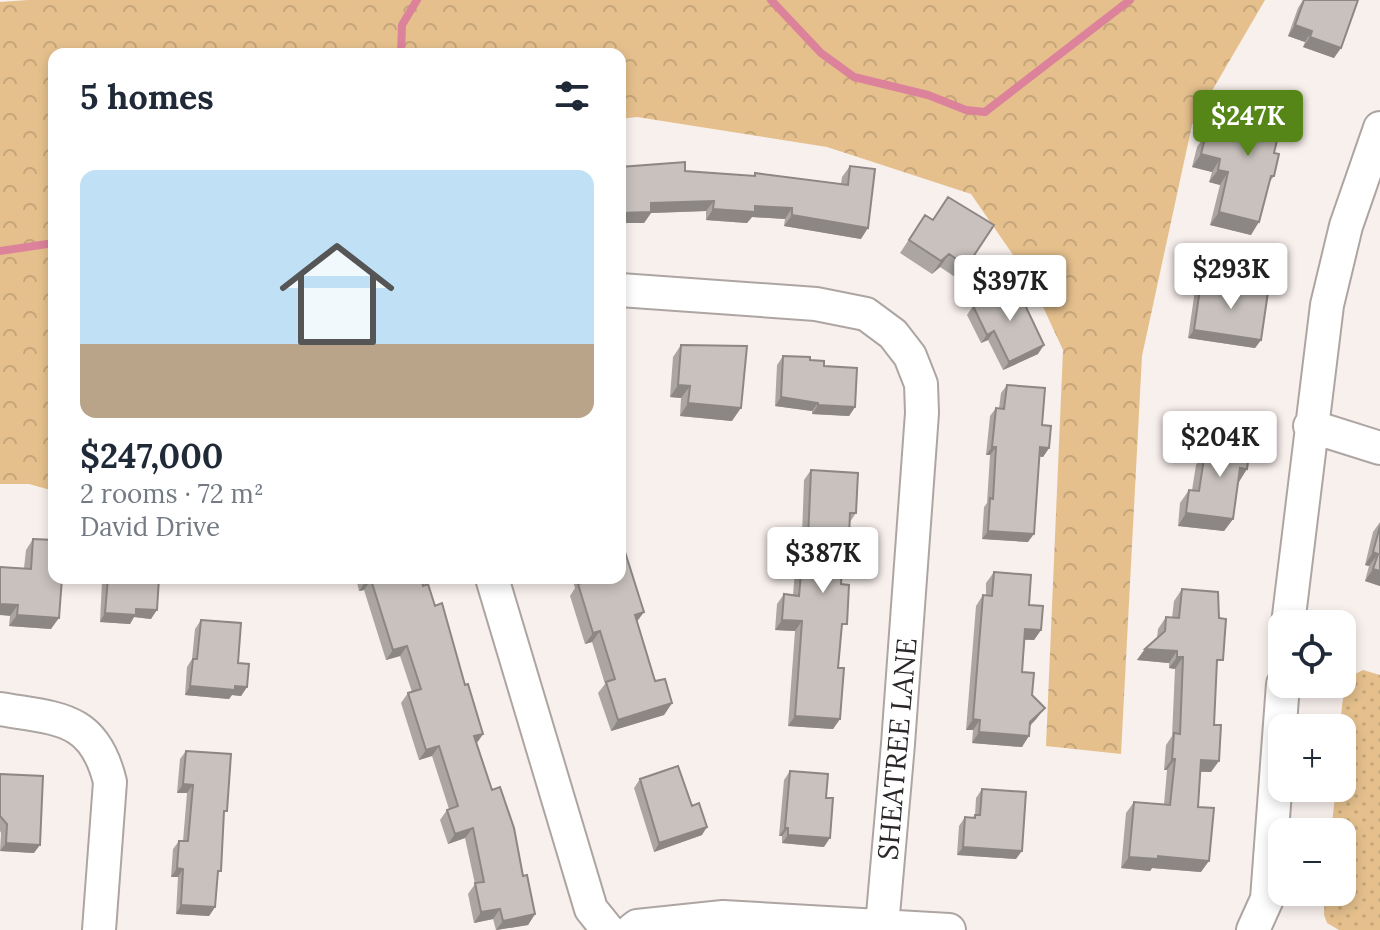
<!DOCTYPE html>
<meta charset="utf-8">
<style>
:root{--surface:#fff;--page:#f2f2f3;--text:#1f2937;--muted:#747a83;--accent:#578618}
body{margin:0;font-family:Lora,serif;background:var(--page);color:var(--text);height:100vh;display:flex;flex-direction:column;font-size:30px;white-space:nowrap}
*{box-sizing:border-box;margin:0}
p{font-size:26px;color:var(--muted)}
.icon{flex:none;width:44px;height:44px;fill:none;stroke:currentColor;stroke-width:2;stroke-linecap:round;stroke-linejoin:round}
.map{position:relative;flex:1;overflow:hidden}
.panel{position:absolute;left:48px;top:48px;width:578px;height:536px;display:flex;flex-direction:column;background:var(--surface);border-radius:16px;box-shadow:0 4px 12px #0003}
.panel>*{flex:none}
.buttons{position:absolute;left:1268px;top:610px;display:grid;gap:16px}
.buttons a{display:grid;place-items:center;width:88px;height:88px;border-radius:16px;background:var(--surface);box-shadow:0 4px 12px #0003;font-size:40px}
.price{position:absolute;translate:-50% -68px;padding:0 18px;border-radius:8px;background:#fff;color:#222;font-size:26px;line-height:52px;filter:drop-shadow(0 2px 4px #0008)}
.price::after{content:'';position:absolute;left:50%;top:48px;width:24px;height:18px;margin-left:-12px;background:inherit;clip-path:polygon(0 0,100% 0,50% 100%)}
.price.on{background:var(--accent);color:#fff}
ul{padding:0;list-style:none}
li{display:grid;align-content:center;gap:16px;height:424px;padding:0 32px}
li span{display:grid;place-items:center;height:248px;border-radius:16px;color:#555}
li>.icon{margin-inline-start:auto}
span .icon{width:144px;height:144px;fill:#fffc;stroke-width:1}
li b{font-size:34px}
h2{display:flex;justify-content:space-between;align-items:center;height:96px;padding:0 32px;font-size:34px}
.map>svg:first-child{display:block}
.grass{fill:url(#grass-dots)}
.forest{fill:url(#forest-crowns)}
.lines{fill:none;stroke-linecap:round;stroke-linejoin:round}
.stream{stroke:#dc829b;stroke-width:8}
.minor-casing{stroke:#ada5a2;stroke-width:36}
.minor{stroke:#fff;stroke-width:32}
.wall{fill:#aca6a3}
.shaded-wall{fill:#8c8784}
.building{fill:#c8c1bd;stroke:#8c8784;stroke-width:2}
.labels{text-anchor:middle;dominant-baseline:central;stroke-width:8;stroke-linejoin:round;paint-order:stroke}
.street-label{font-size:28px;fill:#2a2726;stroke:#fff}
</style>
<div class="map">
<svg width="1380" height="930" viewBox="0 0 1380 930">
<defs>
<pattern id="grass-dots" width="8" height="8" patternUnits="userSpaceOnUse" patternTransform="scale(2)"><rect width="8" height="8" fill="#e5c08d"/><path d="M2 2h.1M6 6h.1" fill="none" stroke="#c5a57a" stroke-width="1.8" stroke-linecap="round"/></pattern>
<pattern id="forest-crowns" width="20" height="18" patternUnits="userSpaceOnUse" patternTransform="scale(2)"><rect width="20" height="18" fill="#e5c08d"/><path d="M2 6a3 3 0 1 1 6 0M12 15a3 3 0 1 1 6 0" fill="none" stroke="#c5a57a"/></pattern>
</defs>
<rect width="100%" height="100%" fill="#f8f0ed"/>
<!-- grass -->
<path class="grass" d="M1363,670L1380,675V930H1339L1327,923L1324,915L1325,892H1342V832H1331L1336,788H1342C1342,752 1336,710 1349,677Z"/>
<!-- forest -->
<path class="forest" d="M28,0H1265L1192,125L1142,356L1121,754L1046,746L1063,350L1031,281L971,194L827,147L637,117L620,119V54H54V491L29,484H0V2Z"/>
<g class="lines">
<!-- stream -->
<path class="stream" d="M771,0L821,53L854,77L928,95L966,110L985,112L1130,0
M401,54L402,25L417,0
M0,251L54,243"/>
<!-- minor casing -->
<g class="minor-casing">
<path id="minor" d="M620,290L816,304L866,314L893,334L910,356L921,384L922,413L898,744L882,926
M1310,426L1380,448
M492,578L591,909L608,930
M1288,624L1327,305L1346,226L1380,128
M0,709C58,719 94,716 110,782L99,930
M632,930L637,926L723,917L949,930
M1253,930L1267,899L1283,684"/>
</g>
<!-- minor -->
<use href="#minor" class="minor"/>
</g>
<!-- wall -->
<path class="wall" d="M1303,0H1358L1334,58L1303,47L1305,42L1288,36L1298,8Z
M1256,96L1274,153V176L1269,183L1251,235L1210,225L1220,185L1209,182L1212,172L1192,167L1197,147L1206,134L1220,138L1224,124L1232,111L1246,115L1247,108Z
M850,166L861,239L784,226L785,219L752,217L747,223L706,220V211L651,213L644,223H620V167L753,176L755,173L841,184L842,177Z
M925,215L932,220L994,225L958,279L940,267L932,274L900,253Z
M1201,282L1261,340L1255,348L1188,338L1195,290Z
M973,306L1038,354L1003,370L988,340L981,343L967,315Z
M681,345L732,421L680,416L681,398L670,397L673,357Z
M783,356L810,360L824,366L855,407L849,416L812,414V411L775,406L777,365Z
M1007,385L1042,425L1049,448L1043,457L1040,456L1028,542L982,539L984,507L987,503L990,455H986L990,416L996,408H999L1001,393Z
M1219,435L1247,469L1238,481L1233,519L1224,531L1178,526L1180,503L1189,490H1192L1196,465L1205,452L1210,453V447Z
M811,470L856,513L850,522L844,544L841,584V632L838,668L840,719L833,729L788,726L795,631L775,630L777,604L784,594L793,595L795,571L801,563L804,480Z
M1380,522V586L1365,581L1369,566L1365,565L1373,532Z
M33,539L51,629L9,626L10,616L24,568L26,550Z
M994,572L1029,605L1041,630L1034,640H1025L1022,672L1032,695L1037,718L1030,726L1022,747L972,743L973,730H966L976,606L983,595H986V583Z
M104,578H159L151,619L134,617L130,624L100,622L102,581Z
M356,578H421L423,586L435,606L483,734L477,743L492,790L523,876L535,914L528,925L496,930L493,919L474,923L468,894L475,884L465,838L448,844L440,820L447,810L449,809L432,756L419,760L401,703L408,693L412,692L400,656L386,660L364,590L359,591Z
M572,578H620L637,622L655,681L672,703L664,715L611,731L598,693L605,684L592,642L585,644L570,596L575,588Z
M1182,589L1217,669L1211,772H1200L1198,807L1201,872L1152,868L1150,871L1121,868L1126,813L1134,802L1164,804L1167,770H1164L1166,745L1172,736L1175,669L1169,668V663L1137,660L1145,649L1157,638L1158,629L1166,617L1172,618L1174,601Z
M201,620L238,663L247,687L241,696L232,695L229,699L185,695L187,667L192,659L195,629Z
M186,751L224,815L215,907L209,916L176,914L178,877H171L173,849L179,841H183L187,793H177L180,759Z
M790,771L824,847L782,843V836H779L784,780Z
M0,774L34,853L0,851L1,833L0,831Z
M640,779L702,835L654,852L634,788Z
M982,789L1016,859L957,855L959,826L965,817L972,818L975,815L976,798Z"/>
<!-- shaded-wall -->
<path class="shaded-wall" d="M1295,25L1312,31L1305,42L1288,36Z
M1310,37L1341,48L1334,58L1303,47Z
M1201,154L1220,159L1212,172L1192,167Z
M1218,170L1228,172L1220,185L1209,182Z
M714,201L706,211L651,213L644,223H620V213L651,203Z
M755,206L792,208L785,219L752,217L747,223L706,220L713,209Z
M1219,212L1259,222L1251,235L1210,225Z
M792,215L868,228L861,239L784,226Z
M949,254L940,267L932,274L941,261Z
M1194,330L1261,340L1255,348L1188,338Z
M994,331L988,340L981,343L987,335Z
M1044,345L1038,354L1003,370L1009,362Z
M678,385L690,386L681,398L670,397Z
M781,397L818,403L812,411L775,406Z
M688,403L741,408L732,421L680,416Z
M818,405L855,407L849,416L812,414Z
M992,447H996L990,455H986Z
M1040,447L1049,448L1043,457L1034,456Z
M1240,468L1247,469L1239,482L1231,480Z
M1186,513L1233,519L1224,531L1178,526Z
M988,531L1034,534L1028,542L982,539Z
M1373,552L1378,554L1369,566L1365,565Z
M1373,569L1380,571V586L1365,581Z
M371,580L364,590L359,591L366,581Z
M0,604L18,605L10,616L0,615Z
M136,609L157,610L151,619L134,617L130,624L100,622L105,613Z
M644,612L636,623L635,615Z
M17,615L59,618L51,629L9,626Z
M782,620L802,621L795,631L775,630Z
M1025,629L1041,630L1034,640L1018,639Z
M600,631L592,642L585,644L593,633Z
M407,646L400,656L386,660L393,650Z
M1145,649L1177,651L1169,663L1137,660Z
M1177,657H1183L1175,669L1169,668Z
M190,686H235L247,687L241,696L232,695L229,699L185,695Z
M672,703L664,715L611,731L618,720Z
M1045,708L1037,718L1023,733L1030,722Z
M795,716L840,719L833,729L788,726Z
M973,719L980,720L973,730H966Z
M979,732L1029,736L1022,747L972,743Z
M483,734L476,744L474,736Z
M439,746L432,756L419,760L426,750Z
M1172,759H1175L1167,770H1164Z
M1201,760L1219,761L1211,772L1193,771Z
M183,784L193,785L187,793H177Z
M707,827L702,835L654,852L659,843Z
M473,828L465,838L448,844L455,834Z
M785,828H788L782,836H779Z
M788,835L830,838L824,847L782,843Z
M6,843L40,845L34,853L0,851Z
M963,847L1022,851L1016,859L957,855Z
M1158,856L1209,861L1201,872L1152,868L1150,871L1121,868L1129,857Z
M177,868L183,869L178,877H171Z
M181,905L215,907L209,916L176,914Z
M500,909L493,919L474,923L481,912Z
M535,914L528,925L496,930L503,921Z"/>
<!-- building -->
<path class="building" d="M1304,0H1358L1341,48L1310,37L1312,31L1295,25Z
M1256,96L1286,103L1274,153L1279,154L1274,176H1271L1259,222L1219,212L1228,172L1218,170L1220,159L1201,154L1206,134L1226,139L1232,111L1251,116Z
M685,162V171L755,176V173L848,185L850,166L875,169L868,228L792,215V208L755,206V212L713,209L714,201L651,203V212L620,213V167Z
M948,197L994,225L967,266L949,254L941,261L909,240L925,215L933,220Z
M1201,282L1268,292L1261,340L1194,330Z
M1016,286L1044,345L1009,362L994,331L987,335L973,306Z
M681,345L747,346L741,408L688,403L690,386L678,385Z
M783,356L810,357V360L824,361V366L857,368L855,407L818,405V403L781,397Z
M1007,385L1045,388L1042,425L1051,426L1049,448L1040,447L1034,534L988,531L990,498L993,499L996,447H992L996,408L1004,409Z
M1219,435L1251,439L1247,469L1240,468L1233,519L1186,513L1189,490L1199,491L1205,452L1217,453Z
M811,470L858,473L856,513H850L849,537H844L841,584L849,585L847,624H842L838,668H844L840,719L795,716L802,621L782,620L784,594L799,596L802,561L807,562Z
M1380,526V571L1373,569L1378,554L1373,552Z
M620,536L644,612L635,615L655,681L665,679L672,703L618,720L606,682L615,679L600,631L593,633L578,584L585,582L584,578H620Z
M33,539L54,540V578H62L59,618L17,615L18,605L0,604V567L31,569Z
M994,572L1031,575L1029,605L1043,606L1041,630L1025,629L1022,672L1034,673L1032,695L1045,708L1030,722L1029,736L979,732L980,720L973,719L983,595L992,596Z
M108,578H159L157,610L136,609V615L105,613Z
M365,578H421L423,586L428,584L435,606L442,603L465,685L468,684L483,734L474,736L492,790L500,787L514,828L523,876L527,875L535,914L503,921L500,909L481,912L475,883L484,882L473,828L455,834L447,810L458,806L439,746L426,750L408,693L421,689L407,646L393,650L371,580L366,581Z
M1182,589L1218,592L1219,618L1226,619L1223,660H1217L1214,725H1221L1219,761L1201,760L1198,807L1214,808L1209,861L1158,856V859L1129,857L1134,802L1170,805L1175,759H1172L1174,733L1180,734L1183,657H1177V651L1145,649L1165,631L1166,617L1179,618Z
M201,620L241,623L238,663L249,664L247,687L235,686V690L190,686L193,659H197Z
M186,751L231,754L227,811H224L221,871H218L215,907L181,905L183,869L177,868L179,841H188L193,785L183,784Z
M678,766L692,806L699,803L707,827L659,843L640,779Z
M790,771L828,774L826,798H833L830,838L788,835V828H785Z
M0,774L43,776L40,845L6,843L7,824L0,816Z
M982,789L1026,792L1022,851L963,847L965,817L975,818V815H980Z"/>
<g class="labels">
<!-- street labels -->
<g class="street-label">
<text transform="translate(897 749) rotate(-85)">SHEATREE LANE</text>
</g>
</g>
</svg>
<div class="buttons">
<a><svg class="icon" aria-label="locate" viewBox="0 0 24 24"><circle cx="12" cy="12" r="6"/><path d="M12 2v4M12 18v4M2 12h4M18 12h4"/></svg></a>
<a>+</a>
<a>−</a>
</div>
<b class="price on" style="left:1248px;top:158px">$247K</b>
<b class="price" style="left:1231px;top:311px">$293K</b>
<b class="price" style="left:1010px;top:323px">$397K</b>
<b class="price" style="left:1220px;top:479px">$204K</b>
<b class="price" style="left:823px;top:595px">$387K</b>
<section class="panel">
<h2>5 homes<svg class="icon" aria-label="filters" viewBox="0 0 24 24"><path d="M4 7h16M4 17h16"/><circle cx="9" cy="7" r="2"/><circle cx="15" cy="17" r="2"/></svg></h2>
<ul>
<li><span style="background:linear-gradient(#bfe0f5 70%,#b9a48a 0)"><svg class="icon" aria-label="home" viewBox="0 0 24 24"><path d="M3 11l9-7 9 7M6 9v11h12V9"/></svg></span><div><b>$247,000</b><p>2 rooms · 72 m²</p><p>David Drive</p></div></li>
</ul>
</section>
</div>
